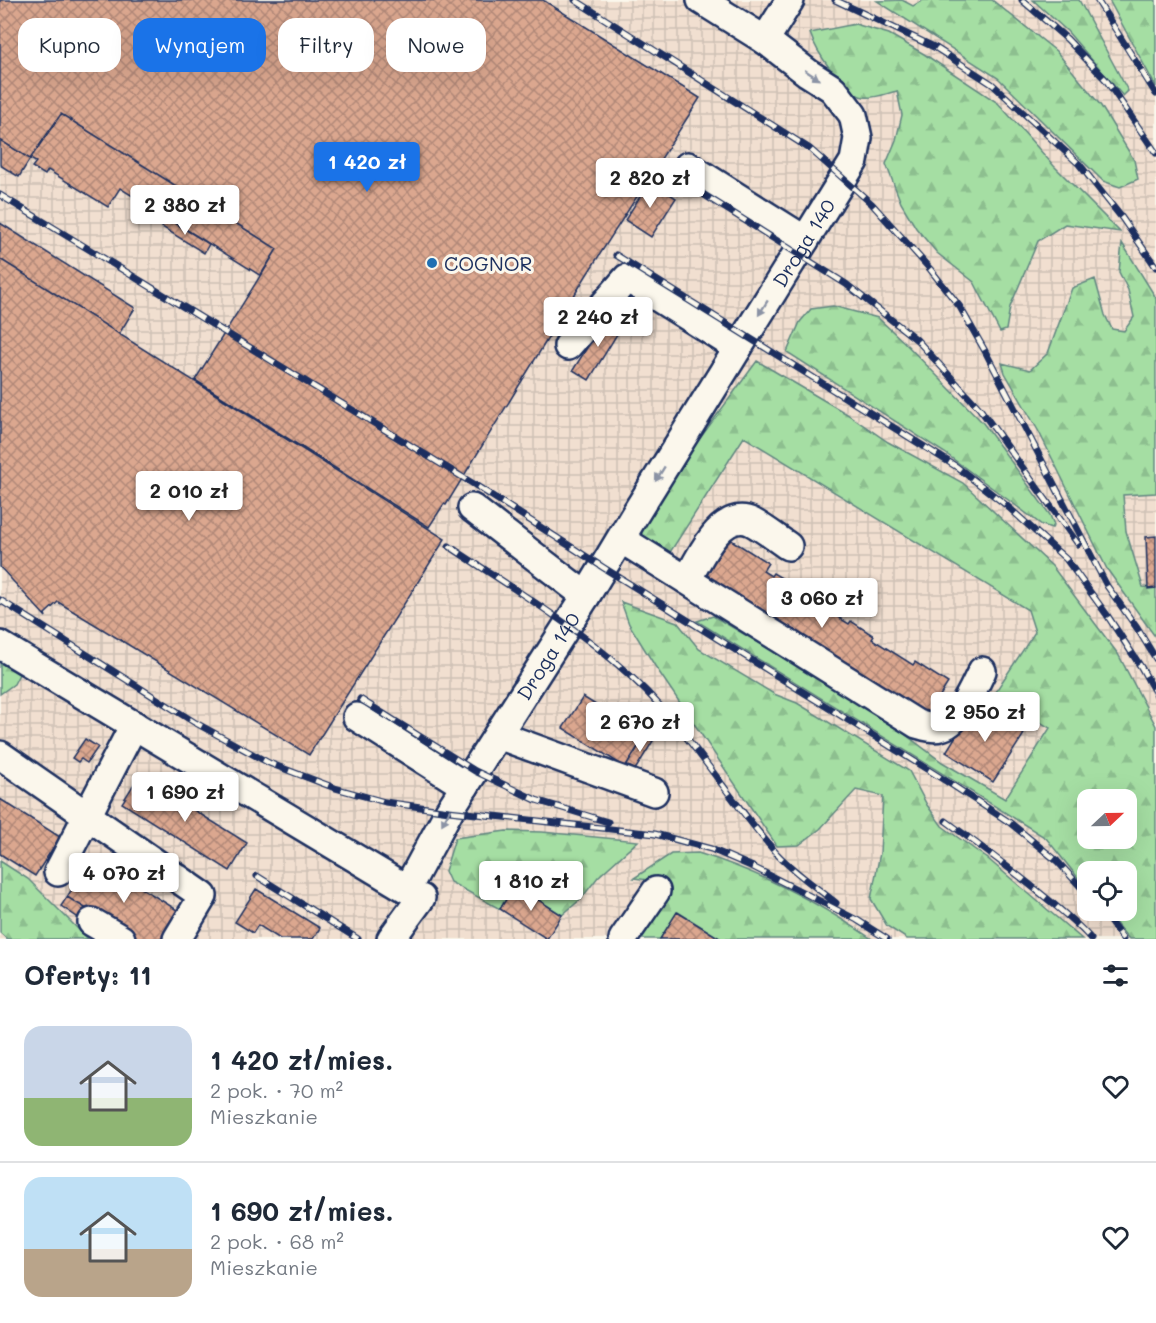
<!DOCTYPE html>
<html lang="pl">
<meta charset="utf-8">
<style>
:root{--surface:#fff;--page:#f6f6f7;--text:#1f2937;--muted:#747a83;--line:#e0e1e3;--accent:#1a73e8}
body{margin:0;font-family:Mali,sans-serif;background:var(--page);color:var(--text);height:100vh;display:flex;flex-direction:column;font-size:22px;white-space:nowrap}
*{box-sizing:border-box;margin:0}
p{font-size:20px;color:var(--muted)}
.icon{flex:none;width:33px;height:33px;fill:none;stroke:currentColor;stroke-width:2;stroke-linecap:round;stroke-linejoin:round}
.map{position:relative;height:939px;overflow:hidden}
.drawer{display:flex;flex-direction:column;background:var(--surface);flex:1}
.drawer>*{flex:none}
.hud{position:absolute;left:18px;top:18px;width:600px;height:54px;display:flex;gap:12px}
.needle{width:39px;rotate:68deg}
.tools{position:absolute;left:1077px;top:789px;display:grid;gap:12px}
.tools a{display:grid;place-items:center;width:60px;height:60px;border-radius:12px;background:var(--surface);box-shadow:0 6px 24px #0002;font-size:30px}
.price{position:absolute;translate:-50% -51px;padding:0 14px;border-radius:6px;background:#fff;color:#222;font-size:20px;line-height:39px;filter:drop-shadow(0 2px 3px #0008)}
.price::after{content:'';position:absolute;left:50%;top:36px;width:18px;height:14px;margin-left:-9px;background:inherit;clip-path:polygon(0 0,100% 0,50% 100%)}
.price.active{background:var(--accent);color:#fff}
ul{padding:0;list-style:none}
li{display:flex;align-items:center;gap:18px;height:150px;padding:0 24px}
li+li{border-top:2px solid var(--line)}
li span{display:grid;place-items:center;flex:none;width:168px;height:120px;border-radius:18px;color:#555}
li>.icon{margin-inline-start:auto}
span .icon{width:72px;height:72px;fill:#fffc;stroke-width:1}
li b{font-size:26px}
h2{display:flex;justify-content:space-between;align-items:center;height:72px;padding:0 24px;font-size:26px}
.chip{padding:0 21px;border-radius:18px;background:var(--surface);box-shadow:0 6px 24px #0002;font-size:21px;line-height:54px}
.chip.active{background:var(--accent);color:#fff}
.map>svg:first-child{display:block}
.industrial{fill:url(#industrial-grid);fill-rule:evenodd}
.forest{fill:url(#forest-firs);stroke:#608680;stroke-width:1.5;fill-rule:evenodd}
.building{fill:url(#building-cross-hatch);stroke:#1b2f5e;stroke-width:1.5}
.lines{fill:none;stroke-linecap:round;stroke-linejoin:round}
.minor-casing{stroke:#1b2f5e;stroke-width:32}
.minor{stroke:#fbf7ec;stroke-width:27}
.rail-casing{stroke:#1b2f5e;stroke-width:7}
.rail{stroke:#fbf7ec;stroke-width:4.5;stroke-dasharray:14;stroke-linecap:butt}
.oneway{fill:#8b93a5}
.poi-dot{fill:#1f6fb2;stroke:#fbf7ec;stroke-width:2}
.labels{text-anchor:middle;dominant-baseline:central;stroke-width:6;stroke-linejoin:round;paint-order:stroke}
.street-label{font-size:20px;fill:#1b2f5e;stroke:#fbf7ec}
.poi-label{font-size:20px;fill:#1b2f5e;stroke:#fbf7ec;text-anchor:start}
</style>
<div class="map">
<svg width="1156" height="939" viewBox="0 0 1156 939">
<defs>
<pattern id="industrial-grid" width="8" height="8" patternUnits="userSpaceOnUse" patternTransform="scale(1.5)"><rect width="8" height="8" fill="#f1dfd0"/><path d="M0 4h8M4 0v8" fill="none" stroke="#cec0b5"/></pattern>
<pattern id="forest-firs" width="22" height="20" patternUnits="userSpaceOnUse" patternTransform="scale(1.5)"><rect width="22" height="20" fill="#a5dea3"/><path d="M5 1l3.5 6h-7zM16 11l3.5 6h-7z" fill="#8dbf8f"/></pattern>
<pattern id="building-cross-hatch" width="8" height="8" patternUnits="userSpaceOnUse" patternTransform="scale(1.5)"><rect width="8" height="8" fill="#dba78f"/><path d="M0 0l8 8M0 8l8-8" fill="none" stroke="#b18878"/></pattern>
</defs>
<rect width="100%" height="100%" fill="#fbf7ec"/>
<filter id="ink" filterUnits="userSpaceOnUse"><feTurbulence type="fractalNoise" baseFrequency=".0167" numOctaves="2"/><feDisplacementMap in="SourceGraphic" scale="12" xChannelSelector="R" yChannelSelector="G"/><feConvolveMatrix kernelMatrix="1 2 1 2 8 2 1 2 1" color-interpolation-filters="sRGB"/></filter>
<g filter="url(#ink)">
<!-- industrial -->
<path class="industrial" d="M0,0H1156V939H0ZM1088,800H1126V838H1088ZM1088,872H1126V910H1088Z"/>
<!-- forest -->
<path class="forest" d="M902,0L913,6L923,0H992L1056,51L1101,106L1134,160L1138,179L1120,187L1103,181L998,78L877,1Z
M1033,0H1079L1128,91L1123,96L1067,31Z
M1109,0H1156V87Z
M855,24L889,34L924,54L998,103L1054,166L1120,232L1065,224L1038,241L1010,307L1006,330L1000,332L974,282L937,253L916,228L901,203L886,164L896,140L902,115L897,91C887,93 875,99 864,97C844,94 816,52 810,33Z
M1122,243L1156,298V493L1123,495L1126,531L1143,587L1156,588V638L1107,569L1039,432L1005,373L1002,363L1030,370L1048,353L1072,288L1095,279L1105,315L1112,329L1124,331L1134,317L1128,290L1119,272Z
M833,306L878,318L904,342L983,423L1050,515L1054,525L1052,528L1042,525L945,453L787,352L800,322L811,309Z
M757,361L847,414L888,442L963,483L1052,566L1118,654L1156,726V939H1129L1105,911L1126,910V872H1088L1087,889L1046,838L697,621L713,616L867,706L942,762L1005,799L1050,728L994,694L1035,632L1028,610L744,437L667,557L637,536L636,525ZM1088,800H1126V838H1088Z
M621,602L677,622L699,649L774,694L797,703L909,771L927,805L942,826L988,859L1082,939H907L887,926L871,899L880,853L883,796L856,790L820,829L799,845L777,846L655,666L629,624Z
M0,657L21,670L14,684L0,694Z
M506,831L542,832L638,841L598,877L581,899L562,915L515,885L500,909L450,882L445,871L455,838Z
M698,853C758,871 820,904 872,939H721L678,912L660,939H638L655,881L634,878L671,854Z
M0,861L28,879L88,939H7L0,933Z"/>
<!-- building -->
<path class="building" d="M0,0H543L700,98L586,276L446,505L444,504L429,527L195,380L277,249L61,114L30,159L0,140Z
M61,114L277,249L261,276L120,188L108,207L48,170L45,175L32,167L36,162L30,159Z
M0,140L30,159L19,177L0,165Z
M650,181L676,198L651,237L625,220Z
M167,218L209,244L204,253L162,227Z
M0,223L135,308L119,334L0,259Z
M0,259L445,539L309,755L58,602L45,614L46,617L0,567Z
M607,316L622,326L589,380L573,370Z
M1156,536V588L1148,589L1146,537Z
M728,538L768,563L763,571L771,576L773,573L797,587L795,591L849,624L851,621L874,636L872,639L913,665L915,662L948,683L926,718L702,580Z
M583,697L645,736L625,767L563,728Z
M976,704L1024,734L993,782L946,752Z
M645,736L653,741L635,770L627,765Z
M85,739L98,747L87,763L81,759L78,762L72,758Z
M139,776L247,843L230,871L122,803Z
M0,799L60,837L35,876L0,854Z
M92,857L185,915L170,939H136L67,897Z
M515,885L562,915L547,939L500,909Z
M256,889L320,928L313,939H280L258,925L253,933L235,922Z
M67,897L87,909L80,919L61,906Z
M677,912L721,939H660Z"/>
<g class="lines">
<!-- minor casing -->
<g class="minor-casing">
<g id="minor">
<path d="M765,40L790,0"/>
<path d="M688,166L805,240"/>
<path d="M568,346L627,278L738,348"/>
<path d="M472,508L586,596"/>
<path d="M621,539L917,724C924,726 933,729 940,727C960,723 973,688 982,671"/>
<path d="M687,580C699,560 721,507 752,522C765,529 776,538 788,546"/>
<path id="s1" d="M0,645L407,889L449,811L586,596L634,516L854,161L858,138L853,115L833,89L808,73L765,40L701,0"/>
<path d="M357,717L465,786"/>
<path d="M498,735L654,792"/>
<path d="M0,755L203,896L177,939"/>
<path d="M58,872L134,725"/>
<path d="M92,922L121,939"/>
<path d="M391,939L421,898"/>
<path d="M623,939L656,891"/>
</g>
</g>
<!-- minor -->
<use href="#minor" class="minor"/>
<!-- rail casing -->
<g class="rail-casing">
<path id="rail" d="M575,0L810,149L872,204L930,269L960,307L985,351L1107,586L1137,628L1156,659
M835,0L936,48L992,84L1079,164L1122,218L1156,267
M1022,0L1067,39L1106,80L1156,153
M1097,0L1156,94
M663,169L846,284L917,340L980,409L1078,544
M0,195L472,483L604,568L946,781L1009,822L1057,861L1088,895
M616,255L957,467L1006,505L1066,559L1107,615L1141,667L1156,694
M449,546C516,591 589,633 646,691C695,741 731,802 777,854C794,872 817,888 836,903
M0,600L194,722L269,763L335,788L385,802L449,811L655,834L711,849L753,867L857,920L887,939
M360,699L475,771L536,800L608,822
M946,821C982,847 1016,873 1050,901C1064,913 1079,925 1091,939
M257,876L358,939
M1101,910L1123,939"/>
</g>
<!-- rail -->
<use href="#rail" class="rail"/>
</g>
<!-- one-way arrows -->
<defs><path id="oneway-solid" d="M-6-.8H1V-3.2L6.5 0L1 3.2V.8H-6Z" transform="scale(1.5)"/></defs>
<g class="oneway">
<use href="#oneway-solid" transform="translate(812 75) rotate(34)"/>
<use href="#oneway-solid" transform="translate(763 308) rotate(122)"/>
<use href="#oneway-solid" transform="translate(660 474) rotate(122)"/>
<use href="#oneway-solid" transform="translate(446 817) rotate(119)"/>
</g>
</g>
<!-- markers -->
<circle class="poi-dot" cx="432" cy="263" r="6"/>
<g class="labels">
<!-- street labels -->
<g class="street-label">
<text stroke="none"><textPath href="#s1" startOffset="1233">Droga 140</textPath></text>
<text stroke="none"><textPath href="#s1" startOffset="747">Droga 140</textPath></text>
</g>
<!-- poi labels -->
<g class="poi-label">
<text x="444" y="263">COGNOR</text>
</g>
</g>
</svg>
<div class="tools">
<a><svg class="needle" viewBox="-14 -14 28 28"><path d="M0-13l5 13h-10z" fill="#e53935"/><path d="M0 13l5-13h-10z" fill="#747a83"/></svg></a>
<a><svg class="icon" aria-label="locate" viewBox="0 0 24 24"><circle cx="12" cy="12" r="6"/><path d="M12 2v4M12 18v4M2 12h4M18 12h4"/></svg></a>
</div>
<b class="price active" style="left:367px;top:193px">1 420 zł</b>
<b class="price" style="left:650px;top:209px">2 820 zł</b>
<b class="price" style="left:185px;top:236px">2 380 zł</b>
<b class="price" style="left:598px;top:348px">2 240 zł</b>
<b class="price" style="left:189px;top:522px">2 010 zł</b>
<b class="price" style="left:822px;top:629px">3 060 zł</b>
<b class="price" style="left:985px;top:743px">2 950 zł</b>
<b class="price" style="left:640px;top:753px">2 670 zł</b>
<b class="price" style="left:185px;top:823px">1 690 zł</b>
<b class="price" style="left:124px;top:904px">4 070 zł</b>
<b class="price" style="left:531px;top:912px">1 810 zł</b>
<div class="hud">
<a class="chip">Kupno</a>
<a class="chip active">Wynajem</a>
<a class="chip">Filtry</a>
<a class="chip">Nowe</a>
</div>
</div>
<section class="drawer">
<h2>Oferty: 11<svg class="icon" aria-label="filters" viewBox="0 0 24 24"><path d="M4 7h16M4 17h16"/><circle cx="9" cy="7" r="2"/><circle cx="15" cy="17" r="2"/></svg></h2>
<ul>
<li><span style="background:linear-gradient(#c9d6e8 60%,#8fb573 0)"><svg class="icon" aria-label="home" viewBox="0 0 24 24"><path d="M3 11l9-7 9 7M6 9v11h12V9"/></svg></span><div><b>1 420 zł/mies.</b><p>2 pok. · 70 m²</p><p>Mieszkanie</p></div><svg class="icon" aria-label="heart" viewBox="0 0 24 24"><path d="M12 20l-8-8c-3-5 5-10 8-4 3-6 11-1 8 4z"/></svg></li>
<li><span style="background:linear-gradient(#bfe0f5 60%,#b9a48a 0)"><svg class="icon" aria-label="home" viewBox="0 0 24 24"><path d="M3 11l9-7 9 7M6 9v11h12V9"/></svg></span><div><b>1 690 zł/mies.</b><p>2 pok. · 68 m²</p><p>Mieszkanie</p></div><svg class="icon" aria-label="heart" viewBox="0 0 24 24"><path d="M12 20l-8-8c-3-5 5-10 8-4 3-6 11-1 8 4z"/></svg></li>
</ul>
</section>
